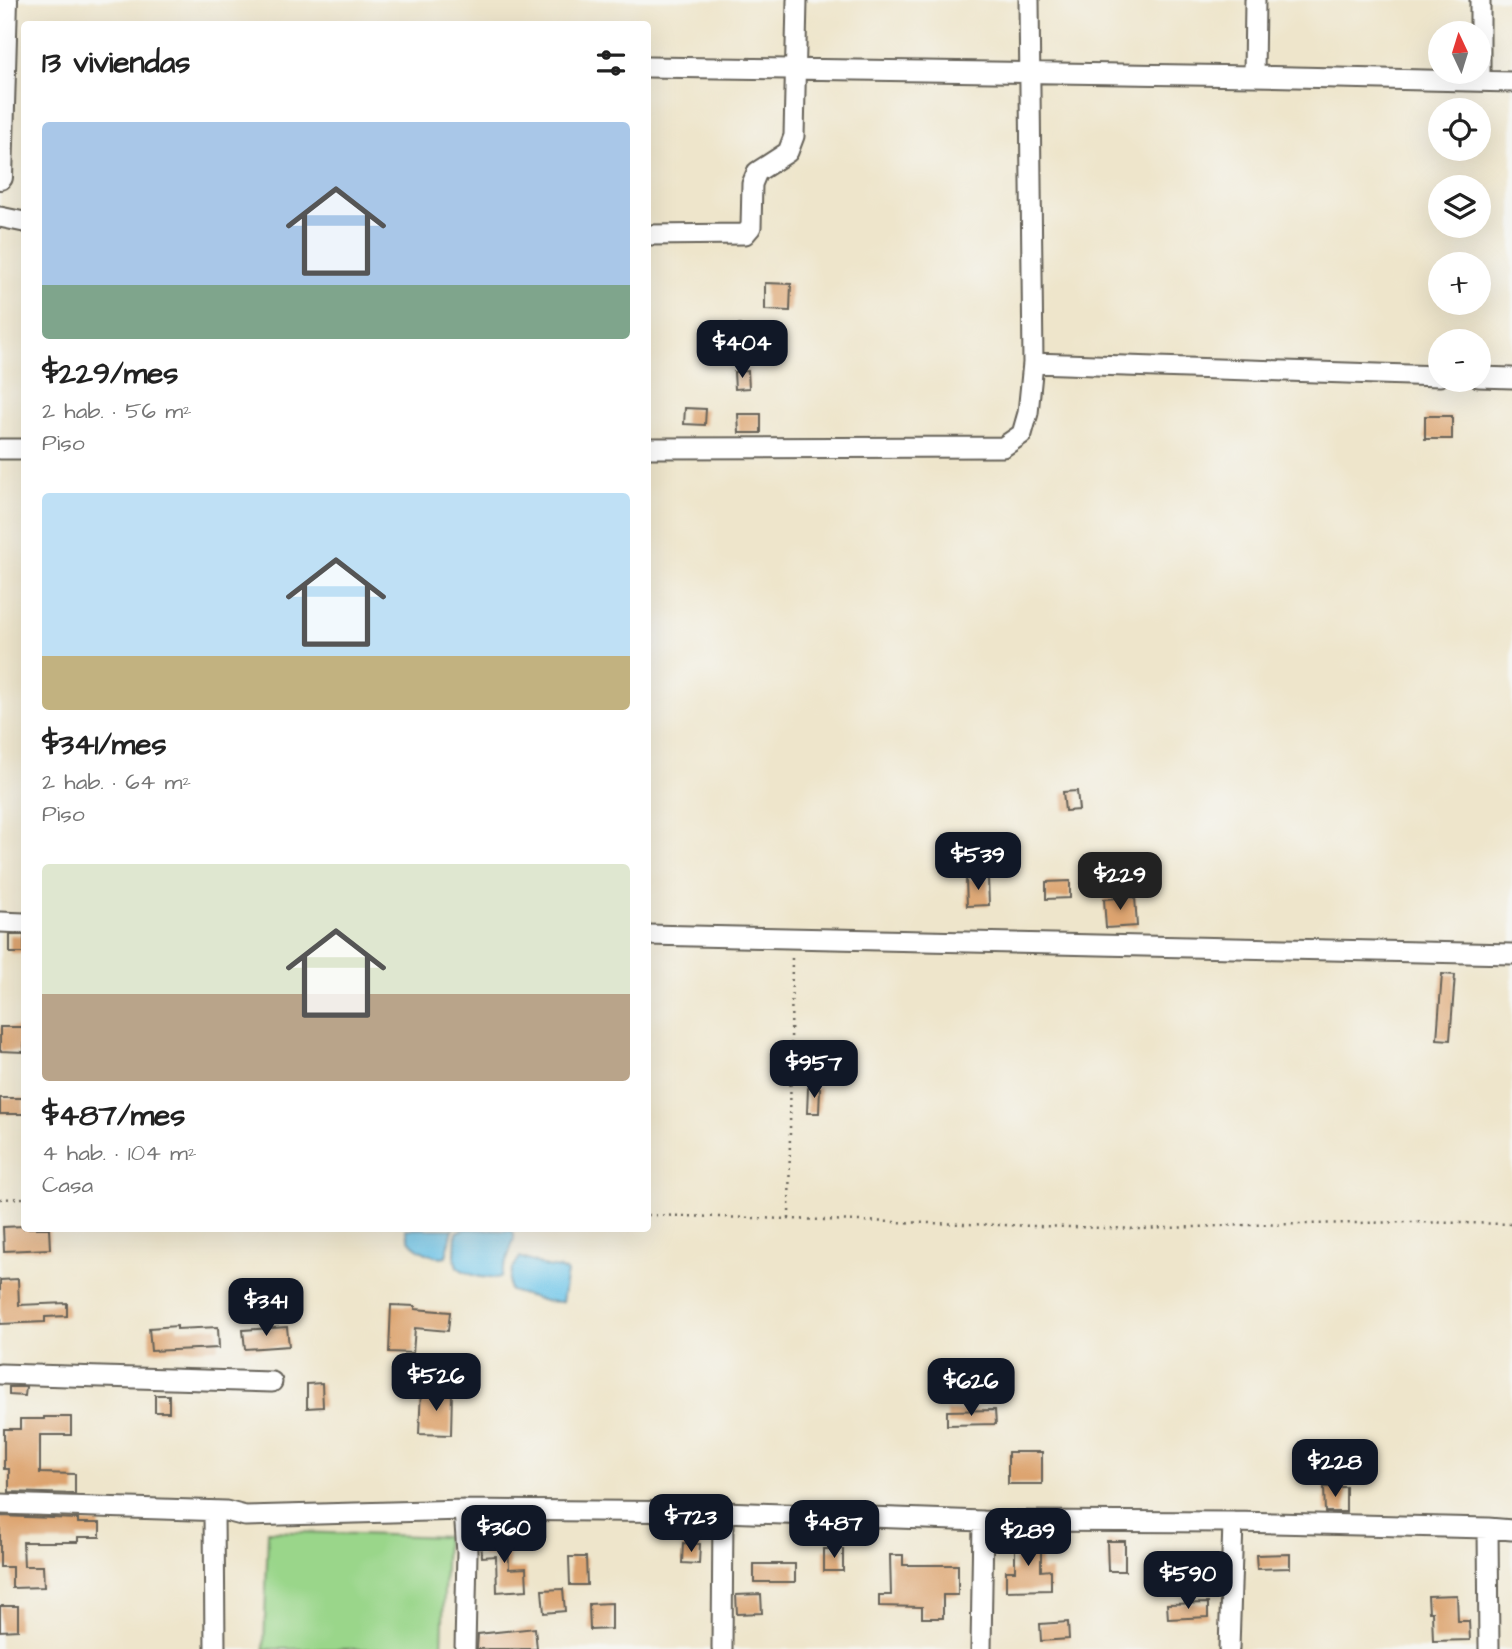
<!DOCTYPE html>
<html lang="es">
<meta charset="utf-8">
<style>
:root{--surface:#fff;--page:#f6f6f6;--text:#222;--muted:#767676;--accent:#111827}
body{margin:0;font-family:"Architects Daughter",sans-serif;background:var(--page);color:var(--text);height:100vh;display:flex;flex-direction:column;font-size:26px;white-space:nowrap}
*{box-sizing:border-box;margin:0}
p{font-size:23px;color:var(--muted)}
.icon{flex:none;width:38px;height:38px;fill:none;stroke:currentColor;stroke-width:2;stroke-linecap:round;stroke-linejoin:round}
.map{position:relative;flex:1;overflow:hidden}
.drawer{position:absolute;left:21px;top:21px;width:630px;height:1211px;display:flex;flex-direction:column;background:var(--surface);border-radius:7px;box-shadow:0 7px 28px #0002}
.drawer>*{flex:none}
.needle{width:46px;rotate:356deg}
.controls{position:absolute;left:1428px;top:21px;display:grid;gap:14px}
.controls a{display:grid;place-items:center;width:63px;height:63px;border-radius:50%;background:var(--surface);box-shadow:0 7px 28px #0002;font-size:35px}
.price{position:absolute;translate:-50% -60px;padding:0 16px;border-radius:14px;background:var(--accent);color:#fff;font-size:23px;line-height:46px;filter:drop-shadow(0 2px 4px #0008)}
.price::after{content:'';position:absolute;left:50%;top:42px;width:21px;height:16px;margin-left:-10px;background:inherit;clip-path:polygon(0 0,100% 0,50% 100%)}
.price.active{background:#222;color:#fff}
ul{padding:0;list-style:none}
li{display:grid;align-content:center;gap:14px;height:371px;padding:0 21px}
li span{display:grid;place-items:center;height:217px;border-radius:7px;color:#555}
li>.icon{margin-inline-start:auto}
span .icon{width:126px;height:126px;fill:#fffc;stroke-width:1}
li b{font-size:30px}
h2{display:flex;justify-content:space-between;align-items:center;height:84px;padding:0 21px;font-size:30px}
.map>svg:first-child{display:block}
.green{fill:#9ad68a;stroke:#5b7953;stroke-width:2}
.water{fill:#6bc4e9;stroke:#447082;stroke-width:2}
.building{fill:#dda470}
.lines{fill:none;stroke-linecap:round;stroke-linejoin:round}
.minor-casing{stroke:#666259;stroke-width:23}
.major-casing{stroke:#666259;stroke-width:28}
.path{stroke:#666259;stroke-width:2.5;stroke-dasharray:2 5;stroke-linecap:butt}
.minor{stroke:#fff;stroke-width:19}
.major{stroke:#fff;stroke-width:24}
</style>
<div class="map">
<svg width="1512" height="1649" viewBox="0 0 1512 1649">
<rect width="100%" height="100%" fill="#f6f6f2"/>
<filter id="ink" filterUnits="userSpaceOnUse"><feTurbulence type="fractalNoise" baseFrequency=".0143" numOctaves="2"/><feDisplacementMap in="SourceGraphic" scale="14" xChannelSelector="R" yChannelSelector="G"/><feConvolveMatrix kernelMatrix="1 2 1 2 8 2 1 2 1" color-interpolation-filters="sRGB"/></filter>
<filter id="wash" filterUnits="userSpaceOnUse"><feTurbulence type="fractalNoise" baseFrequency=".00686" numOctaves="4" result="noise"/><feDisplacementMap in="SourceGraphic" scale="28" xChannelSelector="R" yChannelSelector="G"/><feGaussianBlur stdDeviation="1.57" result="paint"/><feColorMatrix in="noise" values="0 0 0 0 0 0 0 0 0 0 0 0 0 0 0 0 0 1.4 0 .05"/><feComposite in="paint" operator="in"/></filter>
<g filter="url(#wash)">
<rect width="100%" height="100%" fill="#eee5cb"/>
<!-- green -->
<path class="green" d="M268,1531L446,1537L442,1649H264Z"/>
<!-- water -->
<path class="water" d="M406,1229H453L446,1256C435,1259 416,1250 409,1240C408,1237 407,1232 406,1229Z
M466,1229L511,1231L514,1233V1239L501,1277C487,1280 470,1276 457,1267L455,1258L456,1234L458,1231Z
M520,1257L547,1267L561,1269L567,1272L562,1302L545,1301L510,1291C506,1281 514,1265 520,1257Z"/>
<g id="blocks">
<!-- building -->
<path class="building" d="M765,283L791,284L790,311L765,310Z
M741,325V341H722L721,326Z
M748,371L749,388L735,389L734,372Z
M685,408L706,409L705,425L684,424Z
M738,414H761V433H739Z
M1425,416H1452V439H1425Z
M1077,791L1079,810L1065,811L1063,792Z
M988,878L989,905L967,906L966,879Z
M1070,881V898L1046,899V882Z
M1135,897L1137,926L1106,928L1104,899Z
M10,935H24V953H10Z
M1442,974L1455,975L1450,1040L1437,1039Z
M0,1027H24V1052L0,1051Z
M808,1088H820L819,1113H807Z
M0,1098H24V1114H0Z
M24,1226V1228H49L50,1249L4,1251L3,1227Z
M18,1279L19,1305L67,1303V1316L45,1317V1322L0,1324V1280Z
M391,1305L415,1306V1309L450,1312L448,1331L415,1328L413,1353L389,1352Z
M177,1326V1329L218,1327L219,1348L151,1351L149,1328Z
M287,1327L289,1346L245,1349L243,1330Z
M322,1383L323,1407L307,1408V1384Z
M9,1387H26L25,1396L9,1395Z
M421,1390L452,1391L451,1435L419,1434Z
M155,1395H169V1412H155Z
M995,1410L996,1424L947,1425V1411Z
M44,1417H71V1435H40V1473L75,1474V1494L9,1492V1469H4V1429H20V1419H44Z
M1008,1452H1042V1484H1008Z
M1324,1487H1346V1512H1325Z
M0,1516L78,1519V1523H100V1537H78V1542H23L24,1566H43L44,1587L12,1588V1567H0Z
M508,1537L509,1569L526,1568L527,1590L497,1592L496,1556L482,1557L481,1538Z
M1015,1539H1041V1571L1051,1570V1590L1006,1591V1571H1015Z
M1107,1541H1125V1571H1108Z
M683,1543L700,1544L699,1564L682,1563Z
M824,1549H843V1571H824Z
M1290,1554V1568L1257,1569L1256,1555Z
M890,1555H903V1565H958V1595H943V1618H922V1607L879,1606V1595H891Z
M569,1557H586L587,1585H570Z
M754,1564H795V1582H754Z
M563,1589L565,1611L544,1613L542,1590Z
M761,1594L762,1613L737,1614L736,1595Z
M1457,1595L1458,1621H1469L1470,1640L1433,1641L1432,1612H1429L1428,1596Z
M612,1603V1629L590,1630L589,1604Z
M1208,1603V1617L1168,1619L1167,1604Z
M0,1606H18V1630L0,1631Z
M1068,1622L1069,1639L1041,1641L1040,1624Z
M535,1628L537,1649H477L478,1634Z"/>
</g>
</g>
<g filter="url(#ink)">
<use href="#blocks" fill-opacity="0" stroke="#666259" stroke-width="2"/>
<g class="lines">
<!-- minor casing -->
<g class="minor-casing">
<path id="minor" d="M648,67L1254,76L1512,82
M1254,76L1255,0
M1480,81V0
M0,217L24,222
M648,235L745,234L751,227L752,184L757,172L788,152L794,136L797,0
M1033,363L1440,376
M1479,377L1512,378
M648,448L1003,447L1022,434L1028,413L1033,363L1029,0
M0,449H24
M0,922L24,923
M648,935L1512,954
M0,1374L272,1382
M0,1504L226,1511L245,1516L464,1510L723,1512L983,1521L1233,1522L1488,1528L1512,1530
M464,1510L467,1552L465,1649
M214,1511L215,1649
M1488,1528L1489,1649
M722,1649L723,1512
M981,1649L983,1521
M1229,1649L1233,1522"/>
</g>
<!-- major casing -->
<g class="major-casing">
<path id="major" d="M0,177L5,0"/>
</g>
<!-- path -->
<path class="path" d="M0,1199L24,1198
M648,1215L1142,1229L1246,1225L1412,1222L1512,1224
M789,1219L792,956"/>
<!-- minor -->
<use href="#minor" class="minor"/>
<!-- major -->
<use href="#major" class="major"/>
</g>
</g>
</svg>
<div class="controls">
<a><svg class="needle" viewBox="-14 -14 28 28"><path d="M0-13l5 13h-10z" fill="#e53935"/><path d="M0 13l5-13h-10z" fill="#767676"/></svg></a>
<a><svg class="icon" aria-label="locate" viewBox="0 0 24 24"><circle cx="12" cy="12" r="6"/><path d="M12 2v4M12 18v4M2 12h4M18 12h4"/></svg></a>
<a><svg class="icon" aria-label="layers" viewBox="0 0 24 24"><path d="M12 4l9 5-9 5-9-5zM3 14l9 5 9-5"/></svg></a>
<a>+</a>
<a>−</a>
</div>
<b class="price" style="left:742px;top:380px">$404</b>
<b class="price" style="left:978px;top:892px">$539</b>
<b class="price active" style="left:1120px;top:912px">$229</b>
<b class="price" style="left:814px;top:1100px">$957</b>
<b class="price" style="left:266px;top:1338px">$341</b>
<b class="price" style="left:436px;top:1413px">$526</b>
<b class="price" style="left:971px;top:1418px">$626</b>
<b class="price" style="left:1335px;top:1499px">$228</b>
<b class="price" style="left:691px;top:1554px">$723</b>
<b class="price" style="left:834px;top:1560px">$487</b>
<b class="price" style="left:504px;top:1565px">$360</b>
<b class="price" style="left:1028px;top:1568px">$289</b>
<b class="price" style="left:1188px;top:1611px">$590</b>
<section class="drawer">
<h2>13 viviendas<svg class="icon" aria-label="filters" viewBox="0 0 24 24"><path d="M4 7h16M4 17h16"/><circle cx="9" cy="7" r="2"/><circle cx="15" cy="17" r="2"/></svg></h2>
<ul>
<li><span style="background:linear-gradient(#a9c7e8 75%,#7fa58c 0)"><svg class="icon" aria-label="home" viewBox="0 0 24 24"><path d="M3 11l9-7 9 7M6 9v11h12V9"/></svg></span><div><b>$229/mes</b><p>2 hab. · 56 m²</p><p>Piso</p></div></li>
<li><span style="background:linear-gradient(#bfe0f5 75%,#c2b280 0)"><svg class="icon" aria-label="home" viewBox="0 0 24 24"><path d="M3 11l9-7 9 7M6 9v11h12V9"/></svg></span><div><b>$341/mes</b><p>2 hab. · 64 m²</p><p>Piso</p></div></li>
<li><span style="background:linear-gradient(#dfe7d0 60%,#b9a48a 0)"><svg class="icon" aria-label="home" viewBox="0 0 24 24"><path d="M3 11l9-7 9 7M6 9v11h12V9"/></svg></span><div><b>$487/mes</b><p>4 hab. · 104 m²</p><p>Casa</p></div></li>
</ul>
</section>
</div>
